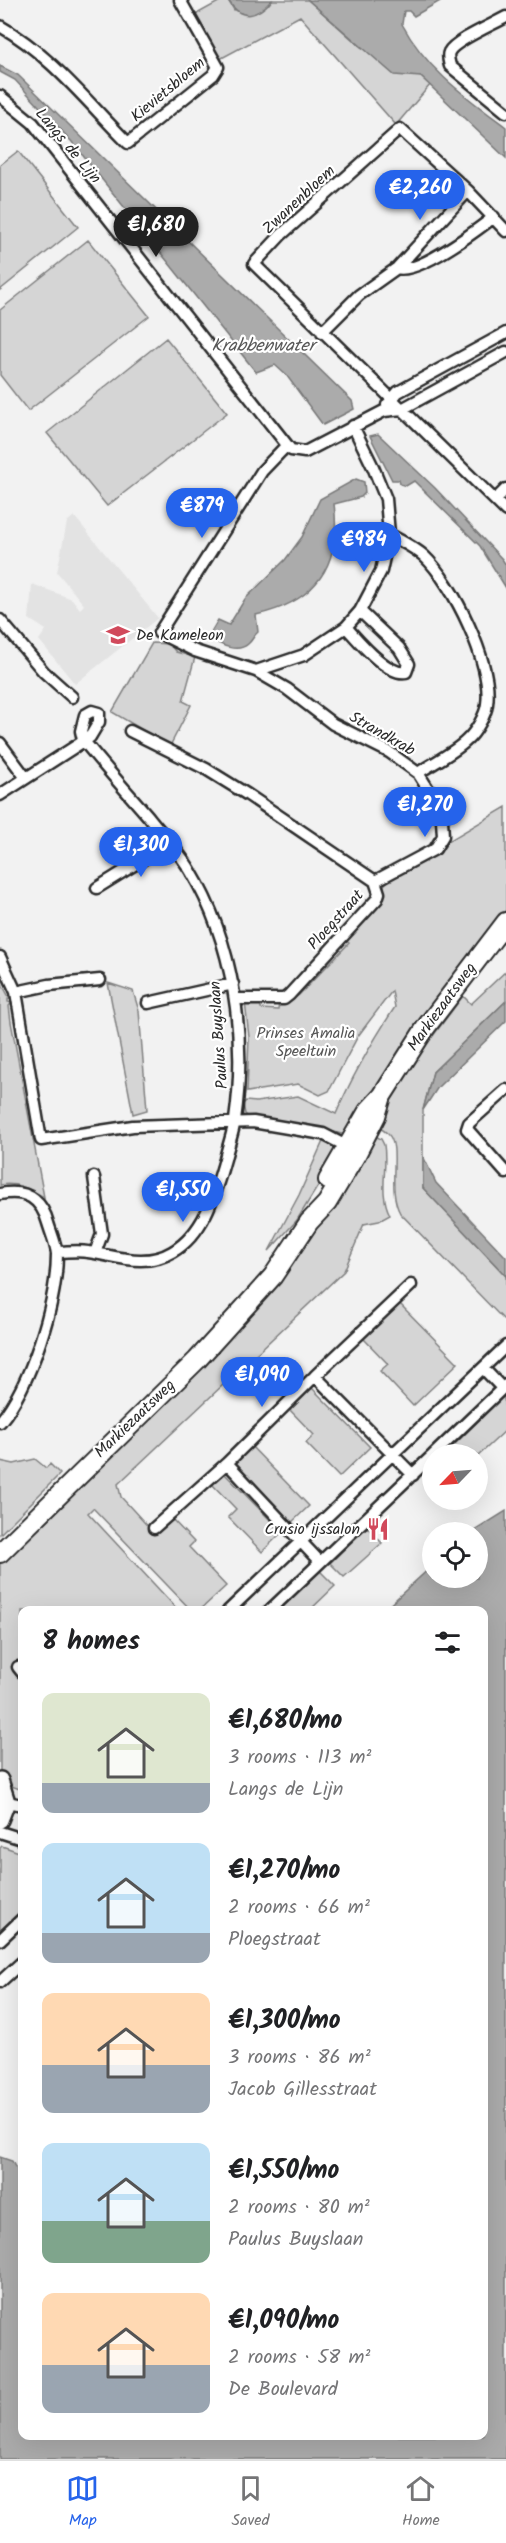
<!DOCTYPE html>
<meta charset="utf-8">
<style>
:root{--surface:#fff;--page:#f2f2f2;--text:#202124;--muted:#757577;--line:#e0e0e0;--accent:#2563eb}
body{margin:0;font-family:Kalam,sans-serif;background:var(--page);color:var(--text);height:100vh;display:flex;flex-direction:column;font-size:22px;white-space:nowrap}
*{box-sizing:border-box;margin:0}
p{font-size:20px;color:var(--muted)}
.icon{flex:none;width:33px;height:33px;fill:none;stroke:currentColor;stroke-width:2;stroke-linecap:round;stroke-linejoin:round}
.map{position:relative;flex:1;overflow:hidden}
.details{position:absolute;left:18px;top:1606px;width:470px;height:834px;display:flex;flex-direction:column;background:var(--surface);border-radius:12px;box-shadow:0 6px 24px #0002}
.details>*{flex:none}
.needle{width:39px;rotate:245deg}
.fabs{position:absolute;left:422px;top:1444px;display:grid;gap:12px}
.fabs a{display:grid;place-items:center;width:66px;height:66px;border-radius:50%;background:var(--surface);box-shadow:0 6px 24px #0002;font-size:30px}
.price{position:absolute;translate:-50% -51px;padding:0 14px;border-radius:21px;background:var(--accent);color:#fff;font-size:20px;line-height:39px;filter:drop-shadow(0 2px 3px #0008)}
.price::after{content:'';position:absolute;left:50%;top:36px;width:18px;height:14px;margin-left:-9px;background:inherit;clip-path:polygon(0 0,100% 0,50% 100%)}
.price.on{background:#222;color:#fff}
ul{padding:0;list-style:none}
li{display:flex;align-items:center;gap:18px;height:150px;padding:0 24px}
li span{display:grid;place-items:center;flex:none;width:168px;height:120px;border-radius:12px;color:#555}
li>.icon{margin-inline-start:auto}
span .icon{width:72px;height:72px;fill:#fffc;stroke-width:1}
li b{font-size:26px}
h2{display:flex;justify-content:space-between;align-items:center;height:72px;padding:0 24px;font-size:26px}
.menu{display:flex;justify-content:space-around;align-items:center;height:84px;border-top:2px solid var(--line);background:var(--surface);font-size:16px;color:var(--muted)}
.menu a{display:grid;justify-items:center;gap:3px}
.menu .on{color:var(--accent)}
.map>svg:first-child{display:block}
.built{fill:#e3e3e3}
.green{fill:#d5d5d5;stroke:#808080;stroke-width:1.5}
.water{fill:#ababab;stroke:#787878;stroke-width:1.5}
.lines{fill:none;stroke-linecap:round;stroke-linejoin:round}
.street-casing{stroke:#2b2b2b;stroke-width:15}
.secondary-casing{stroke:#2b2b2b;stroke-width:20}
.primary-casing{stroke:#2b2b2b;stroke-width:22}
.street{stroke:#fff;stroke-width:10}
.secondary{stroke:#fff;stroke-width:15}
.primary{stroke:#fff;stroke-width:18}
.labels{text-anchor:middle;dominant-baseline:central;stroke-width:4.5;stroke-linejoin:round;paint-order:stroke}
.street-label{font-size:16px;fill:#2b2b2b;stroke:#fff}
.poi-label{font-size:16px;fill:#2b2b2b;stroke:#fff;text-anchor:start}
.park-label{font-size:16px;fill:#565656;stroke:#fff}
.water-label{font-size:18px;font-style:italic;fill:#585858;stroke:#fff}
</style>
<div class="map">
<svg width="506" height="2459" viewBox="0 0 506 2459">
<rect width="100%" height="100%" fill="#f2f2f2"/>
<filter id="ink" filterUnits="userSpaceOnUse"><feTurbulence type="fractalNoise" baseFrequency=".0167" numOctaves="2"/><feDisplacementMap in="SourceGraphic" scale="12" xChannelSelector="R" yChannelSelector="G"/><feConvolveMatrix kernelMatrix="1 2 1 2 8 2 1 2 1" color-interpolation-filters="sRGB"/></filter>
<g filter="url(#ink)">
<!-- built -->
<path class="built" d="M74,516L158,618L75,684L39,640L46,630L29,619L32,584L72,599L80,609L84,605L57,572L67,522Z"/>
<!-- green -->
<path class="green" d="M222,0H228L234,10L269,4L272,0H308L361,47L421,77L430,85L396,125L300,16L218,60L193,16Z
M18,151L78,227L0,290V165Z
M88,240L149,316L28,411L0,375V310Z
M166,338L227,413L107,506L47,433Z
M152,643L169,644L176,652L195,657L183,701L191,705L170,746L112,712Z
M506,807V910C449,977 402,1050 355,1125L345,1135L313,1126L249,1117L245,1114L243,1104L246,1101L256,1102L298,1096L336,1114C352,1076 372,1042 395,1007L392,991L358,1036L329,1091L320,1095L298,1084L247,1092L249,1037L245,1002H261V1009L278,1010L279,1002H289L299,995L349,943L345,940L384,893V885L389,880L434,855L445,843Z
M506,971V1001L433,1072L423,1110V1188L506,1276V1318L504,1320L400,1213C386,1188 402,1147 388,1134C385,1131 380,1128 376,1126L414,1061L463,996L471,1004Z
M0,975L3,986L10,999H8V1002L12,1003L9,1006L11,1022L44,1197C29,1189 18,1182 0,1185Z
M108,983L133,991L139,1011L147,1110L133,1114Z
M372,1134L381,1139L384,1145C388,1169 378,1192 390,1215L379,1221L364,1224L344,1271L118,1484L121,1497L155,1534L172,1519L194,1542L189,1547L226,1586L199,1611H192L93,1508L88,1513L179,1611H22V1790L6,1784L0,1773V1561L276,1283L322,1221Z
M324,1139C332,1143 337,1145 337,1155L297,1220L269,1251L299,1195Z
M399,1303L458,1363L413,1406L380,1371L388,1364L363,1338Z
M311,1387L370,1447L339,1477L306,1443L314,1435L288,1408Z
M504,1395L506,1430L477,1457V1455H444Z
M250,1445L309,1506L291,1523L231,1462Z
M35,1459L46,1468L50,1464L60,1474L0,1534V1461L14,1464Z
M222,1471L282,1532L262,1552L228,1517L236,1509L210,1482Z
M367,1527L382,1543L344,1577L330,1563Z
M318,1569L335,1586L309,1611H275Z
M2,1846L22,1853V1913L0,1934V1848Z"/>
<!-- water -->
<path class="water" d="M228,0H272C257,17 241,22 228,0Z
M308,0H442L414,16L409,11H404L402,24C426,69 466,97 506,127V158L421,77L394,75Z
M0,66L18,75L352,401L354,409L323,425L287,376L275,365L256,372L72,142L15,80L0,72Z
M378,434L435,488L502,559L506,565V588L480,546L414,481L406,486L400,484L399,480H392L370,436Z
M356,479L364,482L365,493L361,497L334,504C342,565 316,602 256,615L258,632C254,635 252,641 248,644C238,653 220,646 211,638V632L218,620L229,625L245,599L285,560L302,537L320,499Z
M506,1001V1021L438,1087L423,1110L433,1072Z
M423,1156L436,1183L506,1257V1276L423,1188Z
M506,1511V2459H0V2157L12,2161L15,2167L22,2170V2436H483V1611H383L432,1566V1578H477V1533H471Z"/>
<g class="lines">
<!-- street casing -->
<g class="street-casing">
<path id="street" d="M506,17C494,24 454,41 449,52C447,56 449,62 450,66L506,112
M0,26C50,54 88,103 128,143L213,75L218,67L180,0
M0,96L33,123L291,450L305,452L384,411L402,409L506,352
M506,231L468,191L400,129L281,235L254,264L506,511
M397,268C418,275 477,230 494,217
M322,332L359,295L397,268L468,191
M387,405L398,392L506,333
M287,445L262,471L159,633L195,651L256,671L287,689L333,724L389,752L418,773L433,797L442,820L443,836L435,849L375,881
M495,500L506,489
M389,534C400,541 414,547 424,556C453,583 493,664 487,704C486,715 475,733 467,740C454,753 433,763 418,773
M0,620L44,672L72,697
M346,627C358,640 387,676 406,672L409,664L399,648L360,611
M256,671L304,655L346,627L360,611L381,571L389,534L386,499L373,467L353,426
M130,731L206,769L248,795L375,881
M0,743L26,778
M0,795L90,737L99,722V713L92,711L85,715L81,731L83,740
M97,888L171,842
M0,957L16,992L41,1140L133,1126L253,1122L323,1134L350,1148
M16,992L49,985L100,980
M235,999H284L289,995L377,899L379,893L375,881
M148,1003L233,984
M506,1090L469,1123L467,1129L506,1173
M94,1177L102,1234L95,1253
M0,1194C26,1189 41,1198 48,1223C51,1233 56,1244 57,1254C57,1302 31,1385 0,1422
M57,1252C67,1252 78,1250 88,1252C117,1256 145,1268 172,1252C205,1233 215,1193 225,1159C228,1146 233,1133 235,1120C247,1036 234,943 190,870C178,850 162,834 148,816C126,791 104,766 83,740
M483,1368L502,1388
M315,1376L411,1285
M433,1455L506,1385
M154,1528L227,1463
M320,1562L227,1463L315,1376L413,1475
M228,1611L506,1346
M269,1611L432,1456
M18,1667L22,1672
M2,1801L22,1805
M0,1832L22,1839
M0,1940L22,1919
M0,1982L22,1962"/>
</g>
<!-- secondary casing -->
<g class="secondary-casing">
<path id="secondary" d="M0,1780L7,1802L0,1820"/>
</g>
<!-- primary casing -->
<g class="primary-casing">
<path id="primary" d="M328,1180L368,1111L382,1096L426,1027L506,922
M0,1553L197,1360L273,1276L309,1222L327,1203L357,1153L376,1116L382,1096"/>
</g>
<!-- street -->
<use href="#street" class="street"/>
<!-- secondary -->
<use href="#secondary" class="secondary"/>
<!-- primary -->
<use href="#primary" class="primary"/>
</g>
</g>
<!-- icons -->
<defs>
<g id="school-bare" transform="scale(1.8)"><path d="M0-5L7-2L0 1L-7-2ZM-4 1L0 2.5L4 1V4Q0 6-4 4Z" fill="#d1495b" stroke="#fff" stroke-width="2.5" paint-order="stroke"/></g>
<g id="restaurant-bare" transform="scale(1.8)"><path d="M-5-6h1v4h1v-4h1v4h1v-4h1v5L-1.5 .5V6h-2V.5L-5-1ZM5-6V6H3V1.5H1.5Q1.5-4 5-6Z" fill="#d1495b" stroke="#fff" stroke-width="2.5" paint-order="stroke"/></g>
</defs>
<g fill-rule="evenodd">
<use href="#school-bare" x="118" y="635"/>
<use href="#restaurant-bare" x="378" y="1529"/>
</g>
<g class="labels">
<!-- street labels -->
<g class="street-label">
<text transform="translate(168 90) rotate(-40)">Kievietsbloem</text>
<text transform="translate(68 146) rotate(50)">Langs de Lijn</text>
<text transform="translate(299 200) rotate(-43)">Zwanenbloem</text>
<text transform="translate(382 734) rotate(30)">Strandkrab</text>
<text transform="translate(336 920) rotate(-48)">Ploegstraat</text>
<text transform="translate(442 1007) rotate(-54)">Markiezaatsweg</text>
<text transform="translate(219 1035) rotate(-94)">Paulus Buyslaan</text>
<text transform="translate(135 1419) rotate(-44)">Markiezaatsweg</text>
</g>
<!-- poi labels -->
<g class="poi-label">
<text x="136" y="635">De Kameleon</text>
<text x="360" y="1529" text-anchor="end">Crusio ijssalon</text>
</g>
<!-- park labels -->
<g class="park-label">
<text x="306" y="1033">Prinses Amalia<tspan x="306" dy="18">Speeltuin</tspan></text>
</g>
<!-- water labels -->
<g class="water-label">
<text x="263" y="346">Krabbenwater</text>
</g>
</g>
</svg>
<div class="fabs">
<a><svg class="needle" viewBox="-14 -14 28 28"><path d="M0-13l5 13h-10z" fill="#e53935"/><path d="M0 13l5-13h-10z" fill="#757577"/></svg></a>
<a><svg class="icon" aria-label="locate" viewBox="0 0 24 24"><circle cx="12" cy="12" r="6"/><path d="M12 2v4M12 18v4M2 12h4M18 12h4"/></svg></a>
</div>
<b class="price" style="left:420px;top:221px">€2,260</b>
<b class="price on" style="left:156px;top:258px">€1,680</b>
<b class="price" style="left:202px;top:539px">€879</b>
<b class="price" style="left:364px;top:573px">€984</b>
<b class="price" style="left:425px;top:838px">€1,270</b>
<b class="price" style="left:141px;top:878px">€1,300</b>
<b class="price" style="left:183px;top:1223px">€1,550</b>
<b class="price" style="left:262px;top:1408px">€1,090</b>
<section class="details">
<h2>8 homes<svg class="icon" aria-label="filters" viewBox="0 0 24 24"><path d="M4 7h16M4 17h16"/><circle cx="9" cy="7" r="2"/><circle cx="15" cy="17" r="2"/></svg></h2>
<ul>
<li><span style="background:linear-gradient(#dfe7d0 75%,#9aa5b1 0)"><svg class="icon" aria-label="home" viewBox="0 0 24 24"><path d="M3 11l9-7 9 7M6 9v11h12V9"/></svg></span><div><b>€1,680/mo</b><p>3 rooms · 113 m²</p><p>Langs de Lijn</p></div></li>
<li><span style="background:linear-gradient(#bfe0f5 75%,#9aa5b1 0)"><svg class="icon" aria-label="home" viewBox="0 0 24 24"><path d="M3 11l9-7 9 7M6 9v11h12V9"/></svg></span><div><b>€1,270/mo</b><p>2 rooms · 66 m²</p><p>Ploegstraat</p></div></li>
<li><span style="background:linear-gradient(#ffd9b3 60%,#9aa5b1 0)"><svg class="icon" aria-label="home" viewBox="0 0 24 24"><path d="M3 11l9-7 9 7M6 9v11h12V9"/></svg></span><div><b>€1,300/mo</b><p>3 rooms · 86 m²</p><p>Jacob Gillesstraat</p></div></li>
<li><span style="background:linear-gradient(#bfe0f5 65%,#7fa58c 0)"><svg class="icon" aria-label="home" viewBox="0 0 24 24"><path d="M3 11l9-7 9 7M6 9v11h12V9"/></svg></span><div><b>€1,550/mo</b><p>2 rooms · 80 m²</p><p>Paulus Buyslaan</p></div></li>
<li><span style="background:linear-gradient(#ffd9b3 60%,#9aa5b1 0)"><svg class="icon" aria-label="home" viewBox="0 0 24 24"><path d="M3 11l9-7 9 7M6 9v11h12V9"/></svg></span><div><b>€1,090/mo</b><p>2 rooms · 58 m²</p><p>De Boulevard</p></div></li>
</ul>
</section>
</div>
<nav class="menu">
<a class="on"><svg class="icon" aria-label="map" viewBox="0 0 24 24"><path d="M3 6l6-2 6 2 6-2v14l-6 2-6-2-6 2zM9 4v14M15 6v14"/></svg>Map</a>
<a><svg class="icon" aria-label="saved" viewBox="0 0 24 24"><path d="M7 4h10v16l-5-4-5 4z"/></svg>Saved</a>
<a><svg class="icon" aria-label="home" viewBox="0 0 24 24"><path d="M3 11l9-7 9 7M6 9v11h12V9"/></svg>Home</a>
</nav>
